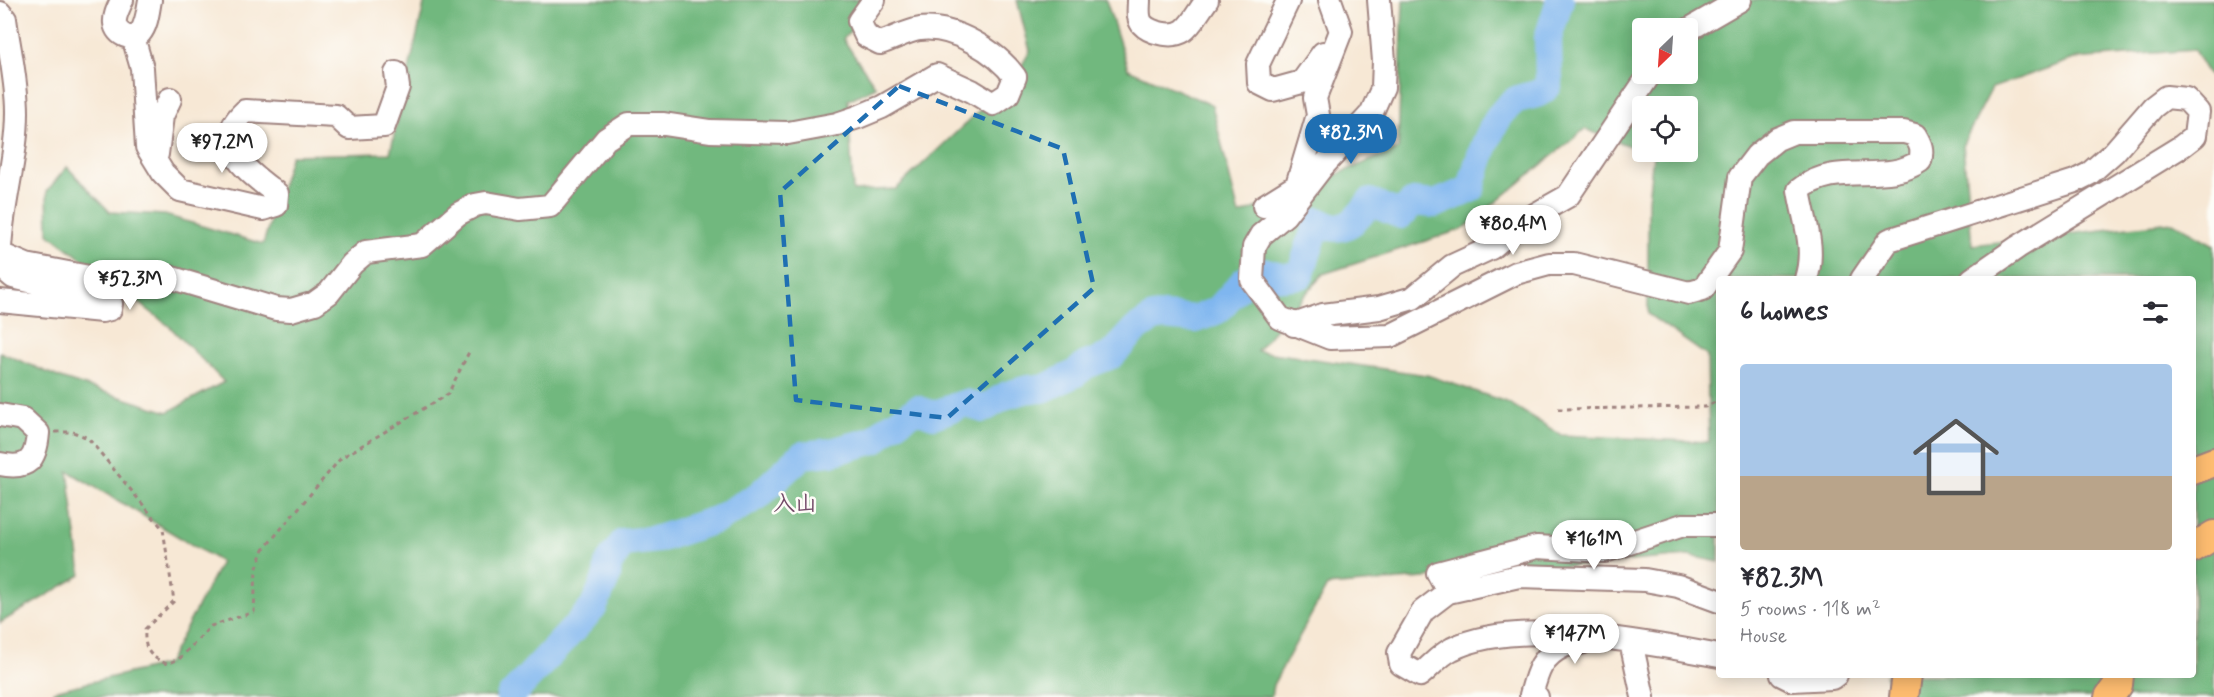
<!DOCTYPE html>
<meta charset="utf-8">
<style>
:root{--surface:#fff;--page:#f2f2f3;--text:#2b2b33;--muted:#7c7c81;--accent:#1f6fb2}
body{margin:0;font-family:Mynerve,"Klee One",sans-serif;background:var(--page);color:var(--text);height:100vh;display:flex;flex-direction:column;font-size:22px;white-space:nowrap}
*{box-sizing:border-box;margin:0}
p{font-size:20px;color:var(--muted)}
.icon{flex:none;width:33px;height:33px;fill:none;stroke:currentColor;stroke-width:2;stroke-linecap:round;stroke-linejoin:round}
.map{position:relative;flex:1;overflow:hidden}
.details{position:absolute;left:1716px;top:276px;width:480px;height:402px;display:flex;flex-direction:column;background:var(--surface);border-radius:6px;box-shadow:0 3px 15px #0003}
.details>*{flex:none}
.needle{width:39px;rotate:205deg}
.fabs{position:absolute;left:1632px;top:18px;display:grid;gap:12px}
.fabs a{display:grid;place-items:center;width:66px;height:66px;border-radius:6px;background:var(--surface);box-shadow:0 3px 15px #0003;font-size:30px}
.price{position:absolute;translate:-50% -51px;padding:0 14px;border-radius:21px;background:#fff;color:#222;font-size:20px;line-height:39px;filter:drop-shadow(0 2px 3px #0008)}
.price::after{content:'';position:absolute;left:50%;top:36px;width:18px;height:14px;margin-left:-9px;background:inherit;clip-path:polygon(0 0,100% 0,50% 100%)}
.price.active{background:var(--accent);color:#fff}
ul{padding:0;list-style:none}
li{display:grid;align-content:center;gap:12px;height:318px;padding:0 24px}
li span{display:grid;place-items:center;height:186px;border-radius:6px;color:#555}
li>.icon{margin-inline-start:auto}
span .icon{width:108px;height:108px;fill:#fffc;stroke-width:1}
li b{font-size:26px}
h2{display:flex;justify-content:space-between;align-items:center;height:72px;padding:0 24px;font-size:26px}
.map>svg:first-child{display:block}
.forest{fill:#71b87e;stroke:#5e6c54;stroke-width:1.5;fill-rule:evenodd}
.lines{fill:none;stroke-linecap:round;stroke-linejoin:round}
.river{stroke:#7fb6ef;stroke-width:28}
.minor-casing{stroke:#a08480;stroke-width:26}
.major-casing{stroke:#a08480;stroke-width:32}
.path{stroke:#a08480;stroke-width:3;stroke-dasharray:4.5 4.5;stroke-linecap:butt}
.minor{stroke:#fff;stroke-width:22}
.major{stroke:#fdbc70;stroke-width:28}
.marked{fill:none;stroke:#1f6fb2;stroke-width:4.5;stroke-dasharray:12 8;stroke-linejoin:round}
.labels{text-anchor:middle;dominant-baseline:central;stroke-width:5;stroke-linejoin:round;paint-order:stroke}
.neighbourhood-label{font-size:22px;font-weight:bold;fill:#744b69;stroke:#fdfcf7}
</style>
<div class="map">
<svg width="2214" height="697" viewBox="0 0 2214 697">
<rect width="100%" height="100%" fill="#fdfcf7"/>
<filter id="ink" filterUnits="userSpaceOnUse"><feTurbulence type="fractalNoise" baseFrequency=".0167" numOctaves="2"/><feDisplacementMap in="SourceGraphic" scale="12" xChannelSelector="R" yChannelSelector="G"/><feConvolveMatrix kernelMatrix="1 2 1 2 8 2 1 2 1" color-interpolation-filters="sRGB"/></filter>
<filter id="wash" filterUnits="userSpaceOnUse"><feTurbulence type="fractalNoise" baseFrequency=".008" numOctaves="4" result="noise"/><feDisplacementMap in="SourceGraphic" scale="24" xChannelSelector="R" yChannelSelector="G"/><feGaussianBlur stdDeviation="1.35" result="paint"/><feColorMatrix in="noise" values="0 0 0 0 0 0 0 0 0 0 0 0 0 0 0 0 0 1.4 0 .05"/><feComposite in="paint" operator="in"/></filter>
<g filter="url(#wash)">
<rect width="100%" height="100%" fill="#f7e8d5"/>
<!-- forest -->
<path class="forest" d="M425,0H881L843,39L876,87L848,100L853,191L896,189L1015,77L1030,51L1017,0H1106L1128,69L1212,105L1239,215L1398,149L1403,0H2214V84L2194,50L2074,59L1992,88L1963,144L1972,245L2173,222L2214,245V697H1895L1885,675H2193V279H1719V562L1690,556L1327,586L1273,685L1271,697H54L53,691L167,664L221,562L68,471L81,575L0,623V352L63,379L168,412L224,382L169,326L48,233L47,191L67,167L110,212L165,215L263,244L291,155L390,153ZM1642,28H1688V74H1642ZM1642,106H1688V152H1644L1653,155L1648,200V314L1707,356L1709,442L1561,435L1509,403L1427,375L1257,351L1323,274L1463,229L1585,129L1642,151Z"/>
<g class="lines">
<!-- river -->
<path class="river" d="M510,697L593,608L607,576L608,564L623,543L658,539L718,519L758,496L802,455L831,452L875,440L886,429L917,409L933,415L966,403L983,409L1007,395L1028,389H1043L1074,374L1086,365L1112,355L1136,329L1153,318L1164,316L1196,319L1218,310L1244,281L1263,271L1283,277L1300,275L1318,221C1323,223 1327,226 1332,227C1349,231 1361,214 1370,202L1401,215L1413,202L1435,204L1471,189C1477,164 1491,118 1513,102C1525,93 1537,100 1549,84L1548,38L1560,0"/>
</g>
</g>
<g filter="url(#ink)">
<g class="lines">
<!-- minor casing -->
<g class="minor-casing">
<path id="minor" d="M122,0C119,7 114,16 115,23C116,35 133,42 140,33C147,25 148,10 150,0
M1139,0C1139,8 1137,17 1142,24C1150,33 1172,38 1183,31C1192,25 1200,9 1207,0
M1379,0L1384,61L1383,87L1371,114L1322,167L1285,215L1261,235L1254,247L1252,280L1280,318L1330,338L1390,336L1516,273L1549,264H1574L1689,293L1703,289L1730,251L1740,177L1757,155L1777,139L1794,132H1904L1915,135C1921,145 1923,150 1920,161C1885,186 1837,159 1799,190C1804,222 1816,247 1806,279
M1288,1L1258,64L1259,83L1273,90L1302,82L1323,53
M0,13L5,19C9,49 17,81 17,112C17,158 2,203 0,249
M1688,30L1740,0
M133,37L142,68L147,147L163,173L180,190L263,209L276,205L277,194C249,172 208,145 245,111L336,116L349,128L384,126L398,87L396,73
M157,154L162,116L170,99
M1297,185L1318,115L1315,98L1341,31L1330,0
M1264,206L1304,181
M0,254L26,265L89,277H169L276,309L291,310L315,303L329,293L352,264L366,252L422,245L458,214L475,205L486,203L520,209L550,206L606,139L629,124H664L710,131L788,133L837,124L858,117L882,107L937,75L972,91L993,104L1008,94L1015,77C996,51 953,25 920,29C907,31 893,39 880,43L866,36L859,21L874,0
M0,254L6,271L13,277L105,299L111,304L110,309L102,311L0,301
M1862,279L1889,240L2075,181L2089,174L2114,152L2153,107L2166,97L2186,99L2198,112L2195,136L2182,146L2018,247L1972,279
M1294,325L1323,315L1379,308L1413,298L1452,266L1491,248L1522,222L1568,196L1650,74
M0,415L23,419L38,433C36,459 29,470 0,464
M1448,592L1438,573L1537,547L1605,551L1683,525H1719
M1719,601L1678,586L1645,580L1519,576L1448,592L1423,611L1399,653L1401,664L1420,675C1430,667 1441,654 1452,649C1518,616 1648,643 1719,656
M1631,642L1643,697
M1782,675L1792,680L1832,678L1836,675
M1537,697L1531,695C1537,673 1541,656 1564,646C1573,642 1580,646 1587,640"/>
</g>
<!-- major casing -->
<g class="major-casing">
<path id="major" d="M2193,470L2214,462
M2193,548L2214,535
M1904,697L1907,675
M2109,697L2118,685L2119,675"/>
</g>
<!-- path -->
<path class="path" d="M1558,409L1705,407L1719,400
M55,432H73L88,438L163,529L174,601L145,629C144,649 148,656 167,664L179,659L211,626L254,612L256,570L264,549L341,458L448,394L470,350"/>
<!-- minor -->
<use href="#minor" class="minor"/>
<!-- major -->
<use href="#major" class="major"/>
</g>
</g>
<!-- marked area -->
<path class="marked" d="M899,86L1063,149L1094,288L947,418L796,400L780,192Z"/>
<g class="labels">
<!-- neighbourhood labels -->
<g class="neighbourhood-label">
<text x="795" y="504">入山</text>
</g>
</g>
</svg>
<div class="fabs">
<a><svg class="needle" viewBox="-14 -14 28 28"><path d="M0-13l5 13h-10z" fill="#e53935"/><path d="M0 13l5-13h-10z" fill="#7c7c81"/></svg></a>
<a><svg class="icon" aria-label="locate" viewBox="0 0 24 24"><circle cx="12" cy="12" r="6"/><path d="M12 2v4M12 18v4M2 12h4M18 12h4"/></svg></a>
</div>
<b class="price active" style="left:1351px;top:165px">¥82.3M</b>
<b class="price" style="left:222px;top:174px">¥97.2M</b>
<b class="price" style="left:1513px;top:256px">¥80.4M</b>
<b class="price" style="left:130px;top:311px">¥52.3M</b>
<b class="price" style="left:1594px;top:571px">¥161M</b>
<b class="price" style="left:1575px;top:665px">¥147M</b>
<section class="details">
<h2>6 homes<svg class="icon" aria-label="filters" viewBox="0 0 24 24"><path d="M4 7h16M4 17h16"/><circle cx="9" cy="7" r="2"/><circle cx="15" cy="17" r="2"/></svg></h2>
<ul>
<li><span style="background:linear-gradient(#a9c7e8 60%,#b9a48a 0)"><svg class="icon" aria-label="home" viewBox="0 0 24 24"><path d="M3 11l9-7 9 7M6 9v11h12V9"/></svg></span><div><b>¥82.3M</b><p>5 rooms · 118 m²</p><p>House</p></div></li>
</ul>
</section>
</div>
